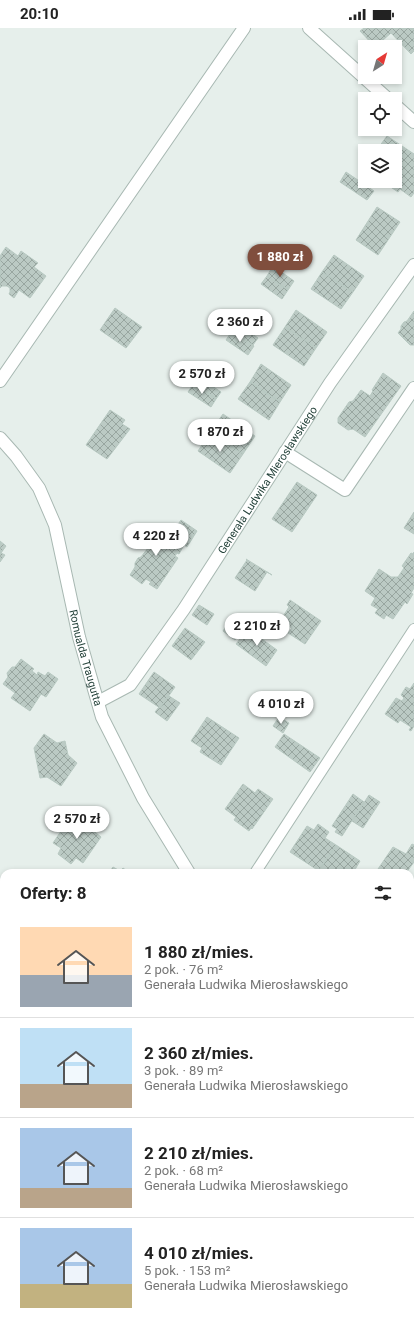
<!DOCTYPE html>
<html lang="pl">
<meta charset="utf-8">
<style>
:root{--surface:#fff;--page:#f2f2f2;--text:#222;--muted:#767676;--line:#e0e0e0;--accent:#804e3d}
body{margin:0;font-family:Roboto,sans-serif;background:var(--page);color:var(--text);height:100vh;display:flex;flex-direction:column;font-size:15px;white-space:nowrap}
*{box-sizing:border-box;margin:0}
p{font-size:13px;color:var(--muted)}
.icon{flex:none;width:22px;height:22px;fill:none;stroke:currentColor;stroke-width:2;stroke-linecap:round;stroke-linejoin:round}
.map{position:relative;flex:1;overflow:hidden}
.sheet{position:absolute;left:0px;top:841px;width:414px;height:456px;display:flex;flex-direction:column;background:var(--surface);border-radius:12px 12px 0 0;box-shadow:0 2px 6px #0003}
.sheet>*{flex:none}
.needle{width:26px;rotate:37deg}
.fabs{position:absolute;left:358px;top:12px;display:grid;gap:8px}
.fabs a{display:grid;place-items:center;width:44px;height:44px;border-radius:0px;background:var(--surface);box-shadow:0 2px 6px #0003;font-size:20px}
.price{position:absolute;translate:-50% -34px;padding:0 9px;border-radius:14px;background:#fff;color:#222;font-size:13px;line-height:26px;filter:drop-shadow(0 1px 2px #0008)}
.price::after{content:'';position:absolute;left:50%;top:24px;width:12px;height:9px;margin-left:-6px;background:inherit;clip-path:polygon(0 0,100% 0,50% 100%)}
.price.current{background:var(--accent);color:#fff}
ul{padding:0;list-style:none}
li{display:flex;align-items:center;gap:12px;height:100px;padding:0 20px}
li+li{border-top:1px solid var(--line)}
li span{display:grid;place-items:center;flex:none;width:112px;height:80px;border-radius:0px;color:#555}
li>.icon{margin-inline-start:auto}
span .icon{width:48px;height:48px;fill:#fffc;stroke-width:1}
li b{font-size:17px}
h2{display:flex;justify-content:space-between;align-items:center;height:48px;padding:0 20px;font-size:17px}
.status{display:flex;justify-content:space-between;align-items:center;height:28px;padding:0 20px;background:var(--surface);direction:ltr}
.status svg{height:11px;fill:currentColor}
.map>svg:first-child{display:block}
.building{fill:url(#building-cross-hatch);stroke:#b8c9c2}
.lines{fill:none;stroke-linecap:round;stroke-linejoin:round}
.lane-casing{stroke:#a8b8b2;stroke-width:12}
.street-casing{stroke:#a8b8b2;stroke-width:14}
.lane{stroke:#fff;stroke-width:10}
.street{stroke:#fff;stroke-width:12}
.labels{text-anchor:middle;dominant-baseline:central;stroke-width:3;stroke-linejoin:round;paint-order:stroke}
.street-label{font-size:11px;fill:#24423a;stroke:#f7fbf9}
</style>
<div class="status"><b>20:10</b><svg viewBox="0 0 49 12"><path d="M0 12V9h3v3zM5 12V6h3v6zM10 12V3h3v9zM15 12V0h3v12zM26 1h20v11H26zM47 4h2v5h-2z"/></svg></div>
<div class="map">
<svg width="414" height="1297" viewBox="0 0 414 1297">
<defs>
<pattern id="building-cross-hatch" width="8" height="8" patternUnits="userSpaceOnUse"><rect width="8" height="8" fill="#bbcac4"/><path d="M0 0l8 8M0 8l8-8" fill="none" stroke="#98a6a0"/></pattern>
</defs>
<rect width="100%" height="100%" fill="#e6efeb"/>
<!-- building -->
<path class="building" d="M364,0H414V23L411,26L391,5L375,19L360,3Z
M387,108L414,126V165L411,169L400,161L398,164L382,153H395V123H376Z
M346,144L374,163L367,172L340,154Z
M377,179L400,194L378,227L356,212Z
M6,219L18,228L21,223L38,235L34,239L46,248L30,270L19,262L14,270L9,266L10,264V260L7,258H2L0,260V228Z
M334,227L364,248L353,264L322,244Z
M273,238L294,253L288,262L267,248Z
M322,244L353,264L341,281L311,261Z
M267,248L288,262L282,271L261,256Z
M115,280L142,299L126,320L100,302Z
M296,282L327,304L316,320L285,299Z
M414,283V317H410L398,305L401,301V298L404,294L407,293Z
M234,294L258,310L253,317L229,301Z
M285,299L316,320L304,338L273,317Z
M232,303L254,318L248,327L226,312Z
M261,336L291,357L280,374L250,354Z
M383,345L401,358L365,409L353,401L348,402L338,395V390L349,374L353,373L361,362L370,368L373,363L372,362Z
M200,350L221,364L216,371L196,356Z
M250,354L280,374L269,392L238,371Z
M194,355L216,371L211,379L188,364Z
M110,382L125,392L122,396L130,401L107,431L86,417Z
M223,386L255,408L243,426L210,405Z
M210,405L243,426L230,445L198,423Z
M297,454L317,467L292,504L272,491Z
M414,484V506L404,500Z
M181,492L197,503L187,519L170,508Z
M148,497H153L184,517L179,526L177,525L175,528L178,530L157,561L149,556L151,554L146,551L142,556L130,547L135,539V535L138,530L141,529L148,520L141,515L146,506V501Z
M0,513L6,518L1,525L5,527L0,534Z
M414,524V560L411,565L413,566L407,576L405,574L393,591L386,587L384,591L375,585L378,581L371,577L375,570L365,563L379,541L391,549H398L404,540L402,538L411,525L413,526Z
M246,531L272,547L267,544L255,563L235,550L247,532Z
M290,572L321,593L305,616L288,605L292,600L280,593L289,579L287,577Z
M199,577L214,586L207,597L192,587Z
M229,594L241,603L235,612L223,603Z
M185,600L205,614L191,632L172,618Z
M248,601L277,622L266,638L236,616Z
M21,631L34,641L32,643L37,647L38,644L45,648L48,644L58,651L46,669L41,666L30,683L11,670L15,665L3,656L8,649L7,645L12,639H15Z
M154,644L175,659L160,680L139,666Z
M414,655V698L411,703L409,702L411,699L400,692L398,695L385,686L396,670L402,673L404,670L401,667L406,659L410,661Z
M169,668L180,675L167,693L155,684L159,679L160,680Z
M207,689L239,710L221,737L200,724L202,720L191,713Z
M279,689L289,695L283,705L273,698Z
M44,706L57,715L65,713L68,727L77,735L61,758L47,749L40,750L34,720Z
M284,706L320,730L310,744L275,719Z
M243,756L255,765L258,761L273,771L252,801L251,800L249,803L234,792L236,789L225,781Z
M353,766L364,774L342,808L335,804L337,801L332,798Z
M369,767L380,774L363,800L352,793Z
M74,784L83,790V794L86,796L88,793L94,797L91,801L101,809L83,835L76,830L71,836L58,826L61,820L53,815Z
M318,796L329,804L325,810L336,817L319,843L290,824L307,798L314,802Z
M412,816L414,817V834L406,845H385L378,841L393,819L406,826Z
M336,817L360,833L353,845H323L319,842Z
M113,839L120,843L123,840L127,843L126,845H109Z
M0,901L4,904L3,932L0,930Z
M410,933L414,936V975L410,981Z
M410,984L414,987V1013L410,1019Z
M414,1013V1043L410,1049V1019Z
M2,1075L4,1076V1097L0,1095V1078Z
M0,1118L4,1120V1144L1,1148H0Z
M4,1281V1293H34L31,1297H0V1286Z
M43,1293H63L61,1297H40Z
M123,1293H131L138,1297H121Z
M131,1293H142L140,1297Z
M142,1293H170L168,1297H140Z
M354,1293H388L390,1297H348Z"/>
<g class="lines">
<!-- lane casing -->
<g class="lane-casing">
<path id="lane" d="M255,845L414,601"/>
</g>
<!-- street casing -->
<g class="street-casing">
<g id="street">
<path d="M309,0L388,71"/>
<path d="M395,77L414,94"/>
<path d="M0,353L244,0"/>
<path id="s1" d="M0,410L16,428L39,460L55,497L79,609L102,689L143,770L189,845"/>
<path d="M285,424L345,462L414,360"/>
<path id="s2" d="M98,674L130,657L184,581L330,355L414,237"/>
<path d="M410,1195L414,1200"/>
<path d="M0,1215L4,1208"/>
</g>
</g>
<!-- lane -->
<use href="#lane" class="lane"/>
<!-- street -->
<use href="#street" class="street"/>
</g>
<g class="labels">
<!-- street labels -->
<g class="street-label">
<text stroke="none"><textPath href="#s2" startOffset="283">Generała Ludwika Mierosławskiego</textPath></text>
<text stroke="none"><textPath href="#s1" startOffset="240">Romualda Traugutta</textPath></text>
</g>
</g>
</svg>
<div class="fabs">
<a><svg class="needle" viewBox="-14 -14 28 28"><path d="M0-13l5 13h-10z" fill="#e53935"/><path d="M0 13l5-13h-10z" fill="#767676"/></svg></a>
<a><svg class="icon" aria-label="locate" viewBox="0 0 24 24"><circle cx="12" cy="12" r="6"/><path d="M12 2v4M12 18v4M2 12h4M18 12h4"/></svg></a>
<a><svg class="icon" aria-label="layers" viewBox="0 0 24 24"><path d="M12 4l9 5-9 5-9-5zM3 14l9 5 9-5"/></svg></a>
</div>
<b class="price current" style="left:280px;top:250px">1 880 zł</b>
<b class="price" style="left:240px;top:315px">2 360 zł</b>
<b class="price" style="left:202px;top:367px">2 570 zł</b>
<b class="price" style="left:220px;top:425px">1 870 zł</b>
<b class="price" style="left:156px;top:529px">4 220 zł</b>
<b class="price" style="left:257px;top:619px">2 210 zł</b>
<b class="price" style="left:281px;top:697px">4 010 zł</b>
<b class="price" style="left:77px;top:812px">2 570 zł</b>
<section class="sheet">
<h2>Oferty: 8<svg class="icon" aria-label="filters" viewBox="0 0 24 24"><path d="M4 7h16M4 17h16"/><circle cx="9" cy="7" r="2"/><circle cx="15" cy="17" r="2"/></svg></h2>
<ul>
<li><span style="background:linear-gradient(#ffd9b3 60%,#9aa5b1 0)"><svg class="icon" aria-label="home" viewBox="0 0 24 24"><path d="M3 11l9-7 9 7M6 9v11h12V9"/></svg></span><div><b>1 880 zł/mies.</b><p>2 pok. · 76 m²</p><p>Generała Ludwika Mierosławskiego</p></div></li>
<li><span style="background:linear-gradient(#bfe0f5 70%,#b9a48a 0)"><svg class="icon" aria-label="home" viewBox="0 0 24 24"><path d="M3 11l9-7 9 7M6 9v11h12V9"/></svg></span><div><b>2 360 zł/mies.</b><p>3 pok. · 89 m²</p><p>Generała Ludwika Mierosławskiego</p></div></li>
<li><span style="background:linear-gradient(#a9c7e8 75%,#b9a48a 0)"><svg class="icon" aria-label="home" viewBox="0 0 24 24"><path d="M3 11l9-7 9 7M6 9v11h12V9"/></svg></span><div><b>2 210 zł/mies.</b><p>2 pok. · 68 m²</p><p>Generała Ludwika Mierosławskiego</p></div></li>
<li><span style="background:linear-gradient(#a9c7e8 70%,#c2b280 0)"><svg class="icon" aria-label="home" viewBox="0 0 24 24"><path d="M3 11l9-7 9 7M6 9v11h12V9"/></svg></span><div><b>4 010 zł/mies.</b><p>5 pok. · 153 m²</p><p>Generała Ludwika Mierosławskiego</p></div></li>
</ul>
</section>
</div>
